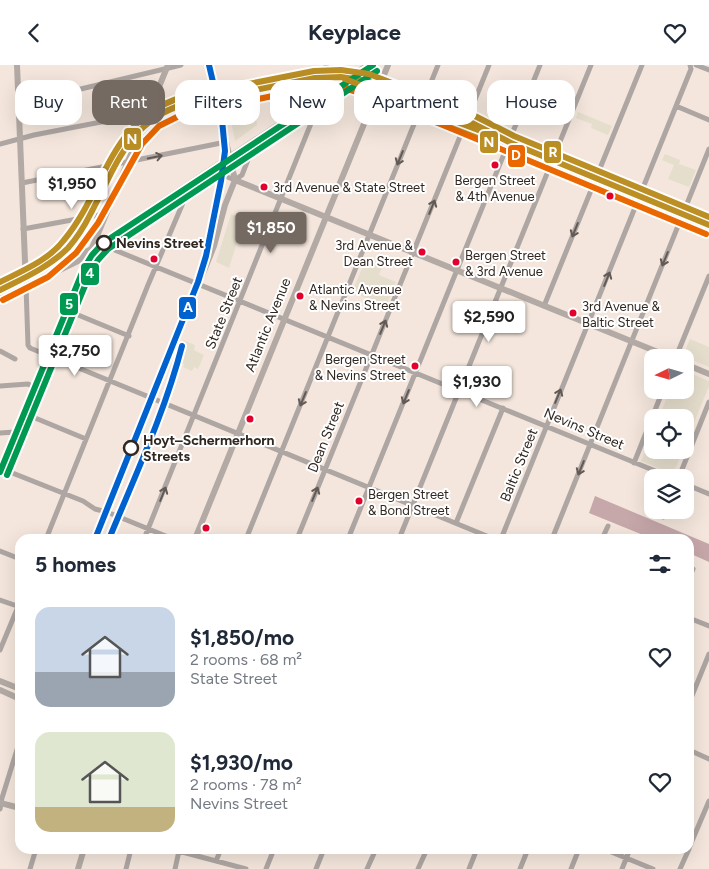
<!DOCTYPE html>
<meta charset="utf-8">
<style>
:root{--surface:#fff;--page:#f6f6f7;--text:#1f2937;--muted:#747a83;--accent:#756a62}
body{margin:0;font-family:Figtree,sans-serif;background:var(--page);color:var(--text);height:100vh;display:flex;flex-direction:column;font-size:19px;white-space:nowrap}
*{box-sizing:border-box;margin:0}
p{font-size:16px;color:var(--muted)}
.icon{flex:none;width:28px;height:28px;fill:none;stroke:currentColor;stroke-width:2;stroke-linecap:round;stroke-linejoin:round}
.map{position:relative;flex:1;overflow:hidden}
.sheet{position:absolute;left:15px;top:469px;width:679px;height:320px;display:flex;flex-direction:column;background:var(--surface);border-radius:15px;box-shadow:0 5px 20px #0002}
.sheet>*{flex:none}
.top-card{position:absolute;left:15px;top:15px;width:680px;height:45px;display:flex;gap:10px}
.needle{width:32px;rotate:265deg}
.tools{position:absolute;left:644px;top:284px;display:grid;gap:10px}
.tools a{display:grid;place-items:center;width:50px;height:50px;border-radius:10px;background:var(--surface);box-shadow:0 5px 20px #0002;font-size:25px}
.price{position:absolute;translate:-50% -42px;padding:0 11px;border-radius:5px;background:#fff;color:#222;font-size:16px;line-height:32px;filter:drop-shadow(0 1px 2px #0008)}
.price::after{content:'';position:absolute;left:50%;top:30px;width:15px;height:11px;margin-left:-8px;background:inherit;clip-path:polygon(0 0,100% 0,50% 100%)}
.price.on{background:var(--accent);color:#fff}
ul{padding:0;list-style:none}
li{display:flex;align-items:center;gap:15px;height:125px;padding:0 20px}
li span{display:grid;place-items:center;flex:none;width:140px;height:100px;border-radius:15px;color:#555}
li>.icon{margin-inline-start:auto}
span .icon{width:60px;height:60px;fill:#fffc;stroke-width:1}
li b{font-size:21px}
h2{display:flex;justify-content:space-between;align-items:center;height:60px;padding:0 20px;font-size:21px}
.pill{padding:0 18px;border-radius:15px;background:var(--surface);box-shadow:0 5px 20px #0002;font-size:18px;line-height:45px}
.pill.on{background:var(--accent);color:#fff}
header{display:flex;justify-content:space-between;align-items:center;height:65px;padding:0 20px;background:var(--surface);font-size:22px;font-weight:700}
.map>svg:first-child{display:block}
.green{fill:#e6decd}
.water{fill:#c7a8aa}
.lines{fill:none;stroke-linecap:round;stroke-linejoin:round}
.minor{stroke:#aea6a3;stroke-width:5}
.major{stroke:#b3aaa5;stroke-width:6}
.metro-1-casing{stroke:#fff;stroke-width:10}
.metro-2-casing{stroke:#fff;stroke-width:10}
.metro-3-casing{stroke:#fff;stroke-width:10}
.metro-4-casing{stroke:#fff;stroke-width:10}
.metro-5-casing{stroke:#fff;stroke-width:10}
.metro-6-casing{stroke:#fff;stroke-width:10}
.metro-1{stroke:#bb8f24;stroke-width:6}
.metro-2{stroke:#eb6800;stroke-width:6}
.metro-3{stroke:#0062cf;stroke-width:6}
.metro-4{stroke:#009952;stroke-width:6}
.metro-5{stroke:#009952;stroke-width:6}
.metro-6{stroke:#bb8f24;stroke-width:6}
.oneway{stroke:#635a55}
.bus-dot{fill:#e4002b;stroke:#fff;stroke-width:2}
.stop-dot{fill:#fff;stroke:#312721;stroke-width:2.5}
.labels{text-anchor:middle;dominant-baseline:central;stroke-width:4;stroke-linejoin:round;paint-order:stroke}
.bus-label{font-size:13px;fill:#312721;stroke:#fff;text-anchor:start}
.stop-label{font-size:14px;font-weight:bold;fill:#312721;stroke:#fff;text-anchor:start}
.street-label{font-size:14px;fill:#312721;stroke:#fff}
.line-badge{stroke:#fff;stroke-width:2}
.badge-label{font-size:14px;text-anchor:middle;font-weight:bold;fill:#fff}
</style>
<header><svg class="icon" aria-label="back" viewBox="0 0 24 24"><path d="M15 5l-7 7 7 7"/></svg>Keyplace<svg class="icon" aria-label="heart" viewBox="0 0 24 24"><path d="M12 20l-8-8c-3-5 5-10 8-4 3-6 11-1 8 4z"/></svg></header>
<div class="map">
<svg width="709" height="804" viewBox="0 0 709 804">
<rect width="100%" height="100%" fill="#f4e6dc"/>
<!-- green -->
<path class="green" d="M578,47L612,61L608,70L591,63L592,59L576,53Z
M255,48L257,60L235,76L231,56L242,53V50Z
M665,89L680,95L679,99L696,105L689,122L668,114L674,100L662,95Z
M231,149L248,156L242,169L240,168L229,203L216,197Z
M366,194L383,200L379,210L396,217L386,241L352,227Z
M690,274L709,282V302L683,291Z
M183,275L195,280L194,285L204,290L198,304L194,302L192,306L183,302L184,299L175,296Z
M685,306L709,316V321L685,380V352H659L670,325H685Z
M652,368V385H683L673,409L641,396Z"/>
<!-- water -->
<path class="water" d="M595,431L709,479V497L689,488V474H653L589,448Z"/>
<g class="lines">
<!-- minor -->
<path class="minor" d="M696,0L709,5
M18,39L181,0
M676,41L709,55
M0,79L34,70L323,14L328,10L326,0
M210,105L235,115L242,110L256,74
M22,118L226,77
M23,164L99,150L105,151
M100,179L670,412
M26,221L28,280L30,283L494,474
M544,241L642,0
M66,245L129,271
M0,286L15,294
M676,292L709,211
M0,321L28,319L34,322
M23,348L86,374
M0,368L15,367
M634,398L663,325
M0,403L91,185
M0,403L83,436L95,444L107,447L173,474
M679,412L709,337
M685,419L709,429
M663,452L666,445
M456,458L503,343
M46,474L148,220L191,119
M144,474L322,31
M246,474L438,0
M297,474L489,0
M348,474L540,0
M399,474L591,0
M501,474L691,4L690,0
M552,474L709,84
M602,474L608,461
M0,486L20,494
M689,513L693,504
M0,535L20,542
M689,553L709,561
M0,585L20,537
M689,638L709,589
M689,685L709,694
M0,744L2,733L20,675
M689,783L709,736
M171,784L246,804
M604,784L653,804
M216,796L221,784
M30,804L36,784
M126,804L131,784
M175,804L179,786
M266,804L274,784
M316,804L324,784
M367,804L376,784
M418,804L427,784
M469,804L477,784
M520,804L528,784
M571,804L579,784
M622,804L630,784
M680,804L689,784"/>
<!-- major -->
<path class="major" d="M17,0L26,221
M208,0L235,115
M343,17L382,34L459,64L709,167
M377,25L465,59L709,159
M235,115L670,292
M92,183L168,0
M0,225L77,187L88,186
M0,234L78,196L88,186L368,0
M685,299L709,309
M96,474L214,181L225,140L235,115
M195,474L388,0
M0,616L20,624
M0,625L20,634
M0,738L20,743
M78,804L84,784"/>
<!-- metro-1 casing -->
<g class="metro-1-casing">
<path id="metro-1" d="M342,21L496,80
M0,225C24,213 49,202 68,183C77,173 85,160 91,148C116,101 129,55 185,39L315,13L341,12L367,16L466,55L511,78L709,160"/>
</g>
<!-- metro-2 casing -->
<g class="metro-2-casing">
<path id="metro-2" d="M3,235L48,212L76,188L98,158L142,79L159,61L181,50L316,22H340L375,32L706,169"/>
</g>
<!-- metro-3 casing -->
<g class="metro-3-casing">
<path id="metro-3" d="M95,474L198,217L206,191L221,116L225,86L222,55L209,0
M109,474C135,411 165,347 182,281"/>
</g>
<!-- metro-4 casing -->
<g class="metro-4-casing">
<path id="metro-4" d="M0,407L84,203L92,190L103,178L373,0"/>
</g>
<!-- metro-5 casing -->
<g class="metro-5-casing">
<path id="metro-5" d="M7,410L91,206L98,195L108,184L377,6"/>
</g>
<!-- metro-6 casing -->
<g class="metro-6-casing">
<path id="metro-6" d="M345,14L499,73
M0,217C22,206 49,195 64,175C107,123 109,54 183,32L314,6L341,5L369,9L469,48L514,71L709,152"/>
</g>
<!-- metro-1 -->
<use href="#metro-1" class="metro-1"/>
<!-- metro-2 -->
<use href="#metro-2" class="metro-2"/>
<!-- metro-3 -->
<use href="#metro-3" class="metro-3"/>
<!-- metro-4 -->
<use href="#metro-4" class="metro-4"/>
<!-- metro-5 -->
<use href="#metro-5" class="metro-5"/>
<!-- metro-6 -->
<use href="#metro-6" class="metro-6"/>
</g>
<!-- one-way arrows -->
<defs><path id="oneway-shaft" d="M-6 0H5M1.5-3L5.5 0L1.5 3" fill="none" stroke-width="1.6" stroke-linecap="round" stroke-linejoin="round" transform="scale(1.25)"/></defs>
<g class="oneway">
<use href="#oneway-shaft" transform="translate(155 92) rotate(-11)"/>
<use href="#oneway-shaft" transform="translate(400 93) rotate(112)"/>
<use href="#oneway-shaft" transform="translate(432 142) rotate(-68)"/>
<use href="#oneway-shaft" transform="translate(575 165) rotate(112)"/>
<use href="#oneway-shaft" transform="translate(665 194) rotate(112)"/>
<use href="#oneway-shaft" transform="translate(607 214) rotate(-68)"/>
<use href="#oneway-shaft" transform="translate(383 262) rotate(-68)"/>
<use href="#oneway-shaft" transform="translate(558 331) rotate(-68)"/>
<use href="#oneway-shaft" transform="translate(406 332) rotate(112)"/>
<use href="#oneway-shaft" transform="translate(303 334) rotate(112)"/>
<use href="#oneway-shaft" transform="translate(581 403) rotate(112)"/>
<use href="#oneway-shaft" transform="translate(163 429) rotate(-68)"/>
<use href="#oneway-shaft" transform="translate(315 429) rotate(-68)"/>
</g>
<!-- markers -->
<g class="bus-dot">
<circle cx="495" cy="100" r="4.5"/>
<circle cx="264" cy="122" r="4.5"/>
<circle cx="610" cy="131" r="4.5"/>
<circle cx="422" cy="187" r="4.5"/>
<circle cx="154" cy="194" r="4.5"/>
<circle cx="456" cy="197" r="4.5"/>
<circle cx="300" cy="231" r="4.5"/>
<circle cx="573" cy="248" r="4.5"/>
<circle cx="415" cy="301" r="4.5"/>
<circle cx="250" cy="354" r="4.5"/>
<circle cx="359" cy="436" r="4.5"/>
<circle cx="206" cy="463" r="4.5"/>
</g>
<g class="stop-dot">
<circle cx="104" cy="178" r="7"/>
<circle cx="131" cy="383" r="7"/>
</g>
<g class="labels">
<!-- bus labels -->
<g class="bus-label">
<text x="495" y="115" text-anchor="middle">Bergen Street<tspan x="495" dy="16">&amp; 4th Avenue</tspan></text>
<text x="273" y="122">3rd Avenue &amp; State Street</text>
<text x="413" y="180" text-anchor="end">3rd Avenue &amp;<tspan x="413" dy="16">Dean Street</tspan></text>
<text x="465" y="190">Bergen Street<tspan x="465" dy="16">&amp; 3rd Avenue</tspan></text>
<text x="309" y="224">Atlantic Avenue<tspan x="309" dy="16">&amp; Nevins Street</tspan></text>
<text x="582" y="241">3rd Avenue &amp;<tspan x="582" dy="16">Baltic Street</tspan></text>
<text x="406" y="294" text-anchor="end">Bergen Street<tspan x="406" dy="16">&amp; Nevins Street</tspan></text>
<text x="368" y="429">Bergen Street<tspan x="368" dy="16">&amp; Bond Street</tspan></text>
</g>
<!-- stop labels -->
<g class="stop-label">
<text x="116" y="178">Nevins Street</text>
<text x="143" y="375">Hoyt–Schermerhorn<tspan x="143" dy="16">Streets</tspan></text>
</g>
<!-- street labels -->
<g class="street-label">
<text transform="translate(224 248) rotate(-68)">State Street</text>
<text transform="translate(268 260) rotate(-68)">Atlantic Avenue</text>
<text transform="translate(584 364) rotate(23)">Nevins Street</text>
<text transform="translate(326 372) rotate(-68)">Dean Street</text>
<text transform="translate(519 400) rotate(-68)">Baltic Street</text>
</g>
</g>
<g class="line-badge">
<rect x="123" y="62" width="19" height="24" rx="5" fill="#bb8f24"/>
<rect x="479" y="65" width="20" height="24" rx="5" fill="#bb8f24"/>
<rect x="543" y="75" width="19" height="24" rx="5" fill="#bb8f24"/>
<rect x="507" y="79" width="19" height="24" rx="5" fill="#eb6800"/>
<rect x="80" y="197" width="20" height="24" rx="5" fill="#009952"/>
<rect x="59" y="227" width="20" height="24" rx="5" fill="#009952"/>
<rect x="178" y="231" width="19" height="24" rx="5" fill="#0062cf"/>
</g>
<g class="badge-label">
<text x="132" y="79">N</text>
<text x="489" y="82">N</text>
<text x="553" y="92">R</text>
<text x="516" y="95">D</text>
<text x="90" y="213">4</text>
<text x="69" y="244">5</text>
<text x="188" y="247">A</text>
</g>
</svg>
<div class="tools">
<a><svg class="needle" viewBox="-14 -14 28 28"><path d="M0-13l5 13h-10z" fill="#e53935"/><path d="M0 13l5-13h-10z" fill="#747a83"/></svg></a>
<a><svg class="icon" aria-label="locate" viewBox="0 0 24 24"><circle cx="12" cy="12" r="6"/><path d="M12 2v4M12 18v4M2 12h4M18 12h4"/></svg></a>
<a><svg class="icon" aria-label="layers" viewBox="0 0 24 24"><path d="M12 4l9 5-9 5-9-5zM3 14l9 5 9-5"/></svg></a>
</div>
<b class="price" style="left:72px;top:145px">$1,950</b>
<b class="price on" style="left:271px;top:189px">$1,850</b>
<b class="price" style="left:489px;top:278px">$2,590</b>
<b class="price" style="left:75px;top:312px">$2,750</b>
<b class="price" style="left:477px;top:343px">$1,930</b>
<div class="top-card">
<a class="pill">Buy</a>
<a class="pill on">Rent</a>
<a class="pill">Filters</a>
<a class="pill">New</a>
<a class="pill">Apartment</a>
<a class="pill">House</a>
</div>
<section class="sheet">
<h2>5 homes<svg class="icon" aria-label="filters" viewBox="0 0 24 24"><path d="M4 7h16M4 17h16"/><circle cx="9" cy="7" r="2"/><circle cx="15" cy="17" r="2"/></svg></h2>
<ul>
<li><span style="background:linear-gradient(#c9d6e8 65%,#9aa5b1 0)"><svg class="icon" aria-label="home" viewBox="0 0 24 24"><path d="M3 11l9-7 9 7M6 9v11h12V9"/></svg></span><div><b>$1,850/mo</b><p>2 rooms · 68 m²</p><p>State Street</p></div><svg class="icon" aria-label="heart" viewBox="0 0 24 24"><path d="M12 20l-8-8c-3-5 5-10 8-4 3-6 11-1 8 4z"/></svg></li>
<li><span style="background:linear-gradient(#dfe7d0 75%,#c2b280 0)"><svg class="icon" aria-label="home" viewBox="0 0 24 24"><path d="M3 11l9-7 9 7M6 9v11h12V9"/></svg></span><div><b>$1,930/mo</b><p>2 rooms · 78 m²</p><p>Nevins Street</p></div><svg class="icon" aria-label="heart" viewBox="0 0 24 24"><path d="M12 20l-8-8c-3-5 5-10 8-4 3-6 11-1 8 4z"/></svg></li>
</ul>
</section>
</div>
